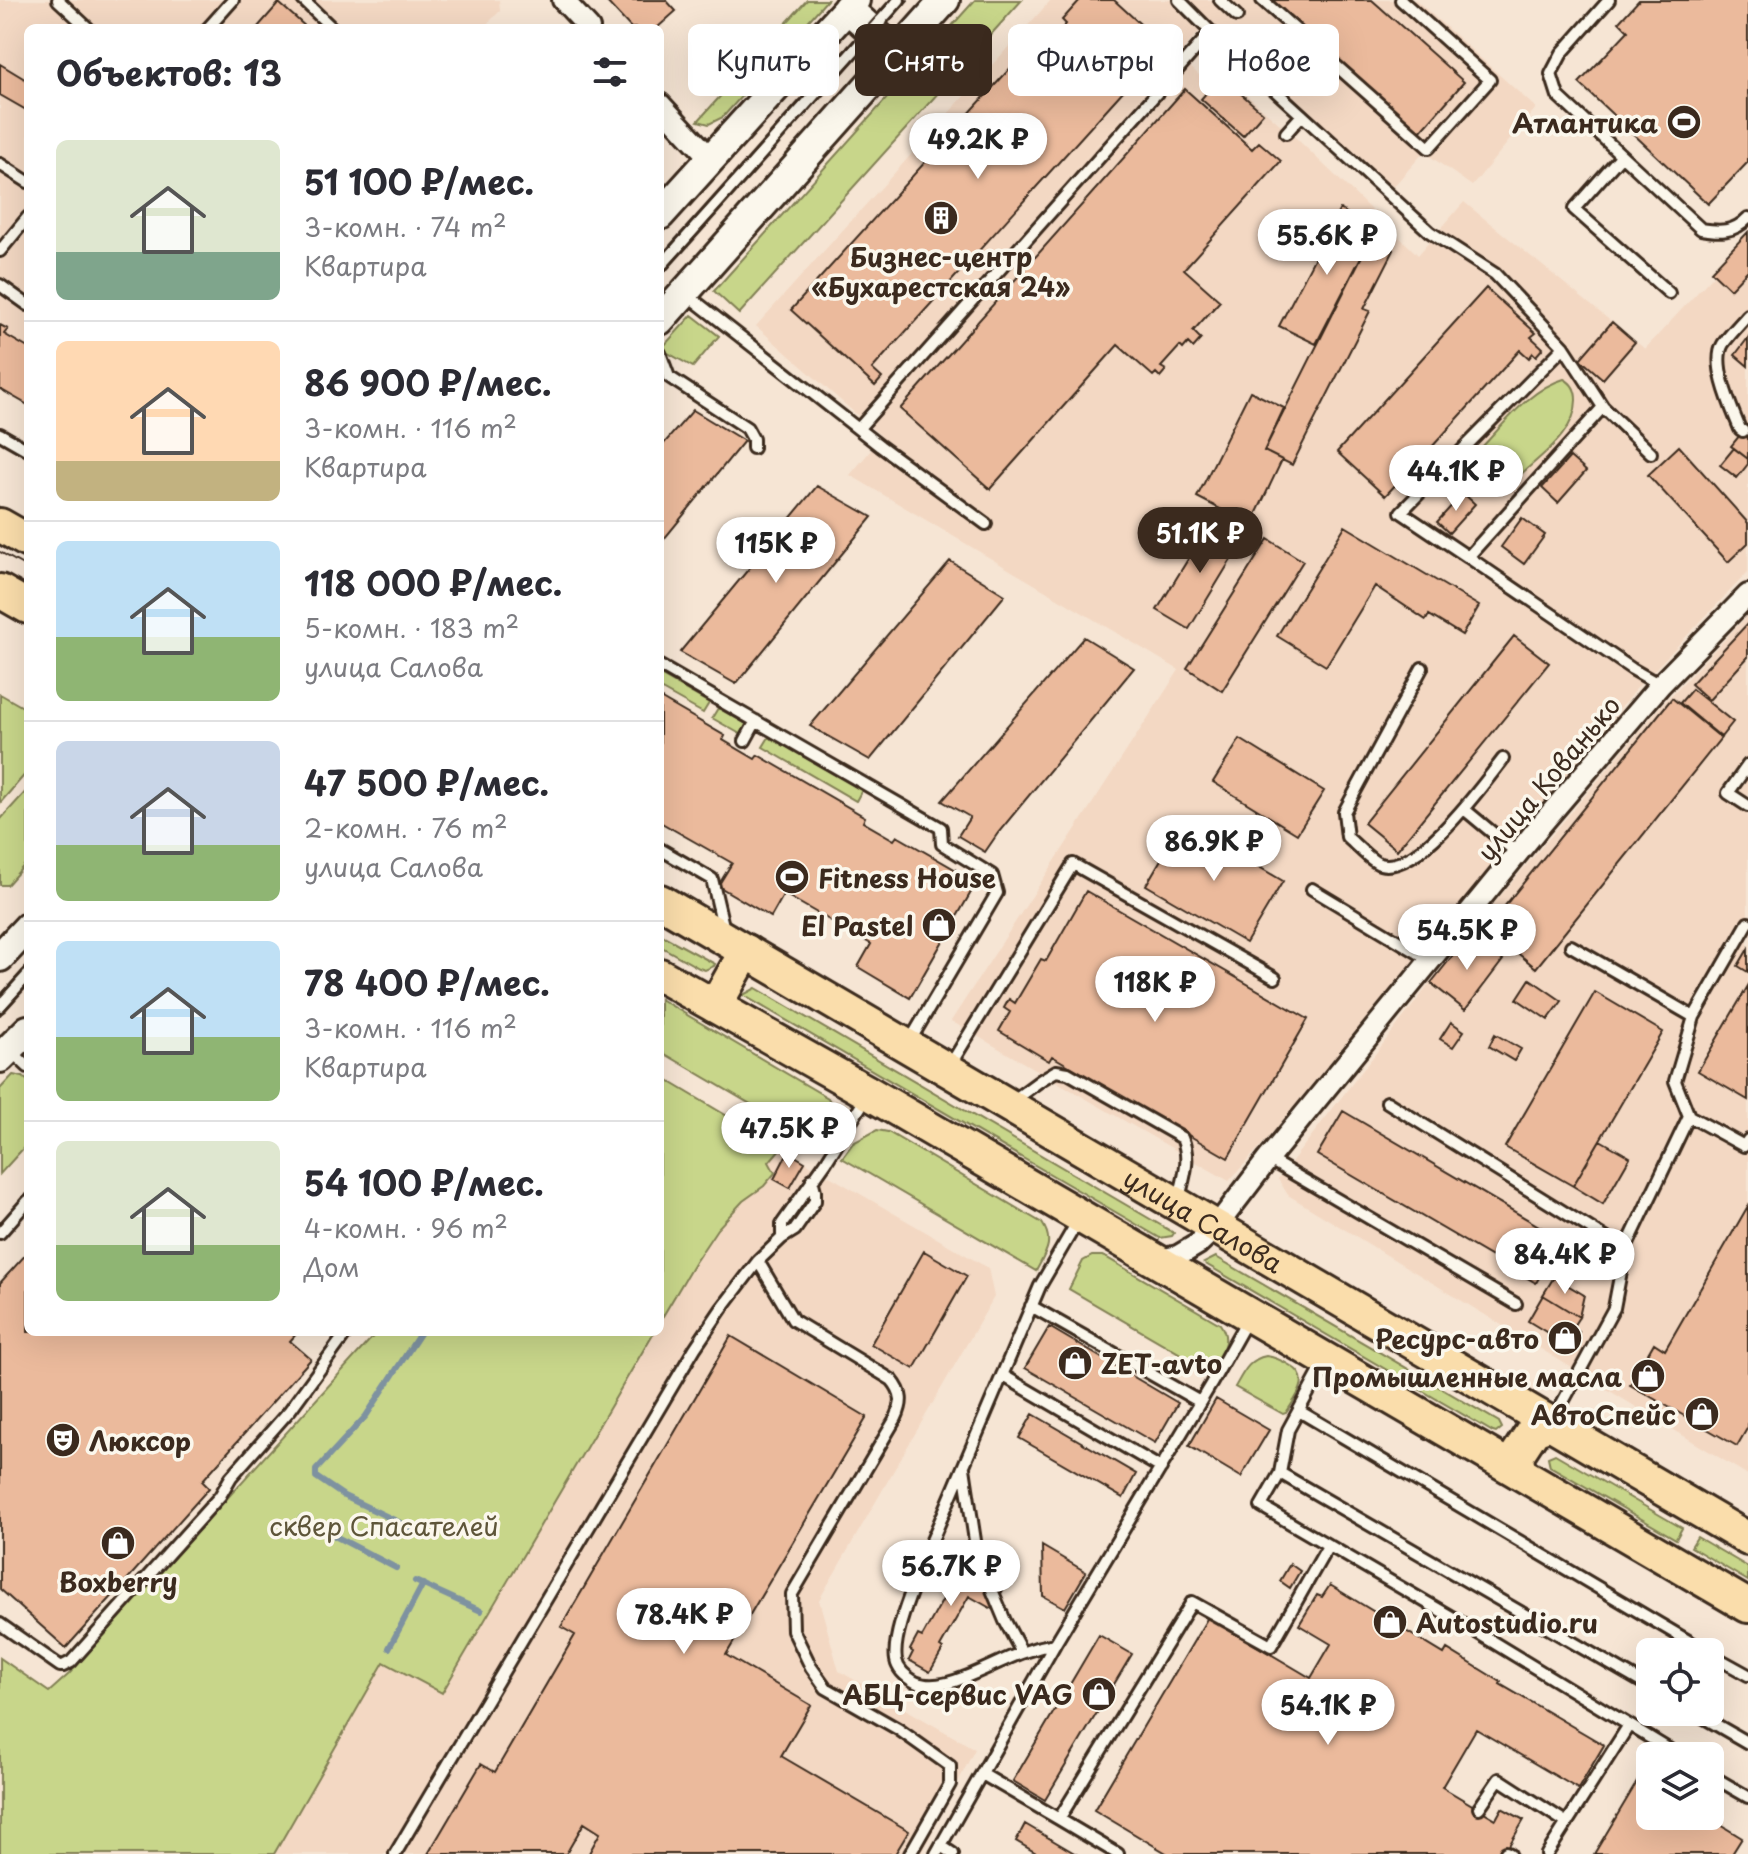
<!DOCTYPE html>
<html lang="ru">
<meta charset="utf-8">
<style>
:root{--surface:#fff;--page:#f7f7f7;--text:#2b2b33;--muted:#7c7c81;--line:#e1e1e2;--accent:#3b2a1e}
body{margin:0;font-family:"Playpen Sans",sans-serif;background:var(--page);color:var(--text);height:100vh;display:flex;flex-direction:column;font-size:30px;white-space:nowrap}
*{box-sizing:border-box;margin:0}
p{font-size:26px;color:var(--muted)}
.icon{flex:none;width:44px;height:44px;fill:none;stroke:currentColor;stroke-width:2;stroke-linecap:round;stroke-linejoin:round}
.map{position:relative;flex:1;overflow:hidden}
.drawer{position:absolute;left:24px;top:24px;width:640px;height:1312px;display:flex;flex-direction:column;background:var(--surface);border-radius:12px;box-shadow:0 8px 32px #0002}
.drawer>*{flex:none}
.banner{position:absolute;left:688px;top:24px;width:760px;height:72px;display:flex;gap:16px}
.buttons{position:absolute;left:1636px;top:1638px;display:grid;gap:16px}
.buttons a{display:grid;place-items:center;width:88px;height:88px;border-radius:12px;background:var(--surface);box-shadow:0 8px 32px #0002;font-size:40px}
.price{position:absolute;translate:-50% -68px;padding:0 18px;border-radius:28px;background:#fff;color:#222;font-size:26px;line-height:52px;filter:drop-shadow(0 2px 4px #0008)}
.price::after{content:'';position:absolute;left:50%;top:48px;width:24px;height:18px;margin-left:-12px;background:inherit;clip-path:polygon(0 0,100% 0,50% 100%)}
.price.selected{background:var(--accent);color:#fff}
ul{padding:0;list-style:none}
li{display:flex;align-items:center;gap:24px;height:200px;padding:0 32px}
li+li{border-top:2px solid var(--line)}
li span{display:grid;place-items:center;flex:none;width:224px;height:160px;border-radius:12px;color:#555}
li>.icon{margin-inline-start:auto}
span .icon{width:96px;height:96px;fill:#fffc;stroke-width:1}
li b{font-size:34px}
h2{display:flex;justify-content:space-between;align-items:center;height:96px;padding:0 32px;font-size:34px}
.pill{padding:0 28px;border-radius:12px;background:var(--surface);box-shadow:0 8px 32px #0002;font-size:28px;line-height:72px}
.pill.selected{background:var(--accent);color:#fff}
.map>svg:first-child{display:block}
.built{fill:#f3d8c3}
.green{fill:#c8d68a;stroke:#828054;stroke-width:2}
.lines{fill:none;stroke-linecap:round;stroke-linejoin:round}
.stream{stroke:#7e92a0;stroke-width:6}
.building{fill:#ebba9c;stroke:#3b2a1e;stroke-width:2}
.service-casing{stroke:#3b2a1e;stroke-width:16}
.minor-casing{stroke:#3b2a1e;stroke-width:26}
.secondary-casing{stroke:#3b2a1e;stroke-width:34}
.primary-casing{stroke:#3b2a1e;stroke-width:38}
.service{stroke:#fbf7ec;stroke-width:10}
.minor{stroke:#fbf7ec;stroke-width:20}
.secondary{stroke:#fbf7ec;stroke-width:28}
.primary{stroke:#faddab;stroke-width:32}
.tram{stroke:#3b2a1e;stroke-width:2}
.labels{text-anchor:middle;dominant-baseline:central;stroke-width:7;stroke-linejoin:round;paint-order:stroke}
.poi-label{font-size:26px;font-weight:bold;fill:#3b2a1e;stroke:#fbf7ec;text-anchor:end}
.street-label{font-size:26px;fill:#3b2a1e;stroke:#fbf7ec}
.park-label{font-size:26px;fill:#5e5539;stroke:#fbf7ec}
</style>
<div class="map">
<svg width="1748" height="1854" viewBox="0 0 1748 1854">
<rect width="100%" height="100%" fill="#f6e5d4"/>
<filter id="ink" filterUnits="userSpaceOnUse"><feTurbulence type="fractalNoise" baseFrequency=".0125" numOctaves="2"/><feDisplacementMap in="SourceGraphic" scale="16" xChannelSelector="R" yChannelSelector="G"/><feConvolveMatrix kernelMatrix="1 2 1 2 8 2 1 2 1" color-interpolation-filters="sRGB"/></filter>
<g filter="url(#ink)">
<!-- built -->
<path class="built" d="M0,0H499L500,11L483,28H28V405L0,389Z
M1051,0H1416L1536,108L1472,186L1424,152L1393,187L1208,22L1032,217L1178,56L1210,85L1221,73L1297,139L1418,255L1464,202L1645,349L1748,238V572L1636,689L1268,1138L1229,1181L951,1021L1179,670L850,475L882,437L756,326Z
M1748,615V1475L1288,1195L1278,1179L1470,932L1659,708Z
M781,1148L988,1268L994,1297L819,1600L839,1671L975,1749L921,1854H274L384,1662L442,1693L654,1332H660V1321L695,1262L738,1197Z"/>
<!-- green -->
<path class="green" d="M807,0H827L723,117L709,124L698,121Z
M975,0H1022L739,314L714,291Z
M692,315L719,336L693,367L661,349Z
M1564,379C1572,383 1576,390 1576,400C1576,433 1540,456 1518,477L1482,447C1505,423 1530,389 1564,379Z
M660,675L709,703L703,713L660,689Z
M0,694L28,710V771L0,803Z
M718,708L748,725L742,735L712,718Z
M769,737L862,790L856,801L763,747Z
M28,789V861L7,885H0V820Z
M660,934L715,964L714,966L705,970L699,968L660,946Z
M756,988L1174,1233L1172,1236L1160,1238L743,995Z
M660,999L828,1098C839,1115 834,1131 822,1146L660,1051Z
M13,1075L23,1077L28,1081V1143L0,1174V1089Z
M660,1076L781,1148L769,1162L775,1173L764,1186L743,1201L717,1229L695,1262L660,1321Z
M877,1130L888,1132L1042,1223C1055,1242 1045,1254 1036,1271L842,1158L853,1143Z
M1092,1256H1102L1107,1258L1220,1324C1233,1342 1219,1354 1210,1371L1069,1289L1083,1261Z
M1216,1257L1499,1422L1502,1428L1496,1433L1493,1432L1204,1263Z
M377,1332H654L442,1693L384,1662L274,1854H0V1658L49,1692L69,1674Z
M1266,1356C1276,1357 1283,1361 1291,1366C1313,1379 1296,1397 1286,1413L1283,1414L1235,1387C1243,1373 1249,1359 1266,1356Z
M1555,1454L1682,1528L1676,1539L1550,1466L1548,1457Z
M1697,1537L1748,1567V1581L1691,1547Z"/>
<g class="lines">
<!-- stream -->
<path class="stream" d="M301,1518L321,1529
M411,1528L344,1496L316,1477V1470L366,1416L421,1332
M331,1534L396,1568
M415,1581L481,1611
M389,1648L423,1584"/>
</g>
<!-- building -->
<path class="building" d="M605,0H666L676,11L657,28H631Z
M1080,0H1114L1173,54L1143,89L1133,80L872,369L882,378L875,386L791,310L1043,32L1052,40L1066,24L1062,20Z
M1270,0H1372L1464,82L1419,133Z
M1639,0H1748V162L1708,204L1579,83L1628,31L1619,22Z
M279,3L307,28H257Z
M0,64L28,81V111L0,95Z
M1221,76L1263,113L1243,136L1201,99Z
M1185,89L1252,149L1259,142L1281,161L1184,269L1220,301L1193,331L1201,339L1193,348L1188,343L1183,349L1180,346L1161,367L1166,370L1160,377L1156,373L1153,376L1118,345L990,489L900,409Z
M1340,209L1375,230L1316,344L1279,326Z
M1375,230L1394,250L1364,309L1370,311L1292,465L1264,451Z
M1748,232V270L1730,289L1711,271Z
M1486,288L1536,333L1531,337L1543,348L1536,356L1533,353L1529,358L1520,350L1401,481L1400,480L1385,496L1337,452Z
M1612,322L1635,342L1603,379L1580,359Z
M0,325L8,329L4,334L28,348V405L0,389Z
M1748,338V366L1735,355Z
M1250,391L1284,408L1264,451L1282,460L1251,525L1197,497Z
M693,410L744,441L660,544V448Z
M1748,425V459L1731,446Z
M1679,446L1748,523V543L1728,562L1648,475Z
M1734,448L1748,459V464L1737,478L1720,465Z
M1570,457L1586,471L1558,503L1542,488Z
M817,486L872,517L736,684L680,652Z
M817,486L872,517L736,684L680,652Z
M1463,493L1475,504L1449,533L1437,522Z
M1522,518L1545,535L1524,564L1501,547Z
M1212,520L1243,540L1189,629L1157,610Z
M1345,526L1479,606L1462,635L1429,615L1426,620L1375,586L1326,666L1277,636Z
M1268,539L1303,561L1222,691L1187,668Z
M950,561L1005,595L870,760L810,726Z
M950,561L1005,595L870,760L810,726Z
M1748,623V657L1709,700L1691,684Z
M1514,636L1549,663L1397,850L1364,823Z
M1084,637L1134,668L998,833L985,852L958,836L970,817L942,801Z
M1692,689L1733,722L1721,737L1680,703Z
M660,698L725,736L723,740L755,759L758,755L865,817L863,822L894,840L897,836L956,870L954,875L974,887L910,998L858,967L871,944L784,894L771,917L718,886L732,863L660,822Z
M1672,698L1721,738L1536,968L1487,928Z
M1240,739L1324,791L1297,834L1213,782Z
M1183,822L1283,881L1246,943L1146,885Z
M1086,891L1308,1019L1228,1158L1052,1056L1049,1061L999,1031L1010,1012L1004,1008L1009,999L1015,1003L1041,959L1046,961Z
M1470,934L1503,960L1465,1010L1431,983Z
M1748,949V972L1738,966Z
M1530,979L1562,1001L1548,1020L1517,999Z
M1748,986V1100L1698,1071Z
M1595,992L1663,1032L1573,1186L1505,1147Z
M1451,1022L1464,1031L1453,1047L1440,1039Z
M1495,1034L1521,1049L1514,1061L1489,1046Z
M1343,1111L1561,1239L1536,1283L1317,1155Z
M1600,1140L1630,1157L1603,1204L1573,1186Z
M788,1152L805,1162L790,1188L774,1179Z
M1748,1206V1427L1737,1446L1630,1385L1654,1343L1665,1350Z
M924,1251L967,1276L914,1369L871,1344Z
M28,1252V1332H298L290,1341L311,1359L202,1481L209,1488L66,1648L0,1589V1283Z
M1554,1277L1584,1295L1579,1317L1543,1295Z
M1543,1295L1579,1317L1572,1328L1579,1332L1571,1347L1528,1321Z
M1049,1327L1178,1403L1155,1443L1025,1368Z
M731,1336L867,1417L726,1655L811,1705L781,1756L909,1831L895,1854H591L589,1853L600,1833L584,1823L566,1854H428L481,1764L495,1772L575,1635L561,1627Z
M1216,1399L1269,1430L1241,1477L1189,1446Z
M1033,1414L1136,1474L1123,1498L1019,1438Z
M1042,1546L1086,1572L1065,1608L1043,1596Z
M940,1554L1003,1590L992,1609L969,1596L940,1647L943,1649L930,1672L909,1660L913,1652L910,1650L918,1635L922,1637L951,1585L929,1573Z
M1290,1564L1300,1571L1290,1588L1280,1581Z
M1330,1585L1444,1654L1447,1649L1501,1682L1500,1684L1604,1745L1578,1789L1476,1729L1442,1787L1496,1819L1502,1808L1524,1820L1504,1854H1168L1094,1810L1208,1617L1311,1678L1331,1644L1299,1625L1317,1595L1322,1597Z
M1099,1635L1132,1654L1045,1800L1013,1781Z
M1640,1777L1650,1783V1816H1706L1742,1838L1732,1854H1594Z
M1025,1824L1076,1854H1038L1016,1841Z"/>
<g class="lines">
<!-- service casing -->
<g class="service-casing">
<path id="service" d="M58,0L88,28
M303,0L332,28
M1179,0L1211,32L1430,232L1495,274L1564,347L1603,407L1651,453
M1220,0L1237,16
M1262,0L1429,148L1490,80L1401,0
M1609,0L1562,53L1551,74L1558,96L1701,229C1719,232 1734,233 1748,218
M208,28L233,0
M1286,133L1302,115
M1621,156L1574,209L1669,293
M0,164L28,182
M0,251L28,217
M660,267L899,0
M0,285L28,305
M686,294L880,446L986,524
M1564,347L1401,512L1468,557L1603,407
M660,353L669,377L747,428L753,439V448
M859,428L1211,32
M1743,431L1740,429C1732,409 1711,364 1723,344C1730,334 1740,324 1748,315
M0,434L28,450
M1468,557L1632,669L1660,685
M660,666L941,828L942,844L992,875L997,893L908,1044
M1422,668L1344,812L1347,837C1355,844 1372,862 1380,864C1418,875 1482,786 1503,759
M745,741L756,721
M1748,765L1728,793L1748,806
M1464,809L1517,853
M660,849L712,879L724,930
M1312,889L1430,960
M1571,946L1694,1017
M0,1006L28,975
M10,1050L28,1067
M949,1067L1073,864L1275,978
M1011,1102L1041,1080L1056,1071L1068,1073L1182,1138C1191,1159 1184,1177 1179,1198
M1387,1102L1625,1250
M1689,1116L1675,1081L1694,1017L1748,923
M1268,1159L1516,1304
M0,1233L28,1201
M782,1238V1224L826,1162L866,1098
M758,1261L793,1320L892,1380C903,1393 903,1403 896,1418L792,1594L793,1630L811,1667L826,1688L898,1729L950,1766V1784L910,1854
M1031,1306L1200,1402
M1324,1364L1288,1430L1280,1473L1650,1687
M1002,1375L1161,1468
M1299,1411L1707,1652
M1552,1422L1614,1308L1625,1250L1689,1116L1744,1146L1748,1140
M964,1468L977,1554L1005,1621L1021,1651
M1280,1473L1261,1506L1455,1619L1680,1756
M0,1624L60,1666H63L71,1662L220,1496L231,1477L290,1410L347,1332
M1055,1644C1018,1650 997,1665 963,1678C948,1684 930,1689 915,1682C906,1677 898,1671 896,1660C892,1637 911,1593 919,1571L1040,1286L1079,1219
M1710,1654L1748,1675
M1694,1712L1748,1743
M982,1774L1059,1819
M1710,1775L1748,1797
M1479,1808L1499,1779L1567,1823
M941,1846L953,1854
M1506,1852L1510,1854
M395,1854L695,1348L722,1308L758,1261L782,1238L795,1230L815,1201V1191L812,1179
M936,1854L1055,1644L1211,1384L1247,1320
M1118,1854L1059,1819L1192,1602L1271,1646L1328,1546
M1547,1854L1629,1725"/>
</g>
<!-- minor casing -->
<g class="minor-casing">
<path id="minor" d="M563,0L589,28
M660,104L711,159
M1156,1261L1178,1256L1198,1244L1216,1227L1268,1159L1539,827L1660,685L1748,595"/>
</g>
<!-- secondary casing -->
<g class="secondary-casing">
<path id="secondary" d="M847,8L897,53
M660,215L855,0
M660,320L945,0
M0,957L28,927
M0,1058L28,1030"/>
</g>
<!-- primary casing -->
<g class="primary-casing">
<g id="primary">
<path d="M0,525L28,541"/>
<path d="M0,591L28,607"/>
<path id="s1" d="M660,901L1748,1539"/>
<path d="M660,975L869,1093L1748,1606"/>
<path d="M715,1006L746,951"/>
<path d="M1519,1472L1517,1455L1534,1429L1551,1423"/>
</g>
</g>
<!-- service -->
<use href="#service" class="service"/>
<!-- minor -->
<use href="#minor" class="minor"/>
<!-- secondary -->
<use href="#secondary" class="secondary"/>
<!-- primary -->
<use href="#primary" class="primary"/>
<!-- tram -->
<path class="tram" d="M660,258L891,0
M660,276L908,0
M0,552L28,568
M0,996L28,965
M0,1015L28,984"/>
</g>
</g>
<!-- icons -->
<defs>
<g id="stadium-disc" transform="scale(1.8)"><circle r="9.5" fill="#3b2a1e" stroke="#fbf7ec"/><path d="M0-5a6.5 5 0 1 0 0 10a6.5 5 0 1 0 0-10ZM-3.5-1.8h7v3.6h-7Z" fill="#fff"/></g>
<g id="building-disc" transform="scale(1.8)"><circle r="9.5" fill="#3b2a1e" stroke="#fbf7ec"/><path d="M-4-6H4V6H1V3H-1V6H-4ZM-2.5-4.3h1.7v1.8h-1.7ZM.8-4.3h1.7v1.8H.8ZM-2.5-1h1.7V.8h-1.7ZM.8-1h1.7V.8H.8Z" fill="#fff"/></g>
<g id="shop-disc" transform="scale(1.8)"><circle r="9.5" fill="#3b2a1e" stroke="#fbf7ec"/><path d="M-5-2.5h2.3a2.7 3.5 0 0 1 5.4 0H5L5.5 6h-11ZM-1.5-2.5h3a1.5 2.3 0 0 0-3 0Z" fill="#fff"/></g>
<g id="theatre-disc" transform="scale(1.8)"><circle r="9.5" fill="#3b2a1e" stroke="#fbf7ec"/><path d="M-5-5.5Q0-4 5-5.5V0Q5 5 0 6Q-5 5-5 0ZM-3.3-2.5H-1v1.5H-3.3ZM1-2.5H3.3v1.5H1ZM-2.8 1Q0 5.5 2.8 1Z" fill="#fff"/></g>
</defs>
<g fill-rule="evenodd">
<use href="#stadium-disc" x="1684" y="122"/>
<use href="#building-disc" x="941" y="218"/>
<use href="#stadium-disc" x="792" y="877"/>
<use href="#shop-disc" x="939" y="925"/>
<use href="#shop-disc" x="1565" y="1338"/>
<use href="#shop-disc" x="1075" y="1363"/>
<use href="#shop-disc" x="1648" y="1376"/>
<use href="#shop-disc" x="1702" y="1414"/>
<use href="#theatre-disc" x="63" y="1440"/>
<use href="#shop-disc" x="118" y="1543"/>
<use href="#shop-disc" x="1390" y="1622"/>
<use href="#shop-disc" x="1099" y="1694"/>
</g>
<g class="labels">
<!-- poi labels -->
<g class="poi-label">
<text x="1658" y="122">Атлантика</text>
<text x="941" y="256" text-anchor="middle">Бизнес-центр<tspan x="941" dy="30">«Бухарестская 24»</tspan></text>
<text x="818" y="877" text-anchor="start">Fitness House</text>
<text x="913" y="925">El Pastel</text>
<text x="1539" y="1338">Ресурс-авто</text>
<text x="1101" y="1363" text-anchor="start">ZET-avto</text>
<text x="1622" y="1376">Промышленные масла</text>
<text x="1676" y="1414">АвтоСпейс</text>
<text x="89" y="1440" text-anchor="start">Люксор</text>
<text x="118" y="1581" text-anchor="middle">Boxberry</text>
<text x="1416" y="1622" text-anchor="start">Autostudio.ru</text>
<text x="1073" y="1694">АБЦ-сервис VAG</text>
</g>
<!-- street labels -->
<g class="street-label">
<text transform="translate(1548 778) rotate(-50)">улица Кованько</text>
<text stroke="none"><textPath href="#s1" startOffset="630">улица Салова</textPath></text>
</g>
<!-- park labels -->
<g class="park-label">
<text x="384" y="1525">cквер Спасателей</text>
</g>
</g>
</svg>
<div class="buttons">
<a><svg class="icon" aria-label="locate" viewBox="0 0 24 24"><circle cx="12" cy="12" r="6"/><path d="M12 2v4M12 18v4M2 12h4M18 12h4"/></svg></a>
<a><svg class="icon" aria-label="layers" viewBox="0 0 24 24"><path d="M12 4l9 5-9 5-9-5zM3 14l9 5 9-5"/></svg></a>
</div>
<b class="price" style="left:978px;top:181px">49.2K ₽</b>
<b class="price" style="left:1327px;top:277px">55.6K ₽</b>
<b class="price" style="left:1456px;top:513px">44.1K ₽</b>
<b class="price selected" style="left:1200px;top:575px">51.1K ₽</b>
<b class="price" style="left:776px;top:585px">115K ₽</b>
<b class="price" style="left:1214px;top:883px">86.9K ₽</b>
<b class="price" style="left:1467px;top:972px">54.5K ₽</b>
<b class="price" style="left:1155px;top:1024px">118K ₽</b>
<b class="price" style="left:789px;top:1170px">47.5K ₽</b>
<b class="price" style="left:1565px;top:1296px">84.4K ₽</b>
<b class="price" style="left:951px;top:1608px">56.7K ₽</b>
<b class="price" style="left:684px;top:1656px">78.4K ₽</b>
<b class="price" style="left:1328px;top:1747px">54.1K ₽</b>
<div class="banner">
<a class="pill">Купить</a>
<a class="pill selected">Снять</a>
<a class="pill">Фильтры</a>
<a class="pill">Новое</a>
</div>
<section class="drawer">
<h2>Объектов: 13<svg class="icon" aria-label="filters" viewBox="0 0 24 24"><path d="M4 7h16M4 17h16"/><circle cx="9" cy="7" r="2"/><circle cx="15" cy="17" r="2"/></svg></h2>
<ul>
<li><span style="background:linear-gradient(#dfe7d0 70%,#7fa58c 0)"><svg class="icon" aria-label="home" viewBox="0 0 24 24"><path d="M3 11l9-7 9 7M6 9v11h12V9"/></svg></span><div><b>51 100 ₽/мес.</b><p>3-комн. · 74 m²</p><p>Квартира</p></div></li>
<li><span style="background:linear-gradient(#ffd9b3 75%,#c2b280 0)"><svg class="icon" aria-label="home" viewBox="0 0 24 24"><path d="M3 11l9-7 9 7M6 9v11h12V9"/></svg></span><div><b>86 900 ₽/мес.</b><p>3-комн. · 116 m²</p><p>Квартира</p></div></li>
<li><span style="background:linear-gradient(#bfe0f5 60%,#8fb573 0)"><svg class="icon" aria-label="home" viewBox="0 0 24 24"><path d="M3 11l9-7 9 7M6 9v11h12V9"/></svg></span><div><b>118 000 ₽/мес.</b><p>5-комн. · 183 m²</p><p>улица Салова</p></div></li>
<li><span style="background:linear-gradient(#c9d6e8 65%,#8fb573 0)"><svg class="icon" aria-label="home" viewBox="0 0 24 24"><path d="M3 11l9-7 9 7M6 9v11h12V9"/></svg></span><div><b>47 500 ₽/мес.</b><p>2-комн. · 76 m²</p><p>улица Салова</p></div></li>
<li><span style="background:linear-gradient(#bfe0f5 60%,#8fb573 0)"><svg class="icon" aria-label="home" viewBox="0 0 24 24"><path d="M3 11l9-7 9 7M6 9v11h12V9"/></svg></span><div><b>78 400 ₽/мес.</b><p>3-комн. · 116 m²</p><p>Квартира</p></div></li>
<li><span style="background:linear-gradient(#dfe7d0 65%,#8fb573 0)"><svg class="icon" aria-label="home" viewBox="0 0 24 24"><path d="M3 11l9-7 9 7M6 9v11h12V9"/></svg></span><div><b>54 100 ₽/мес.</b><p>4-комн. · 96 m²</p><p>Дом</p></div></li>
</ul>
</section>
</div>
